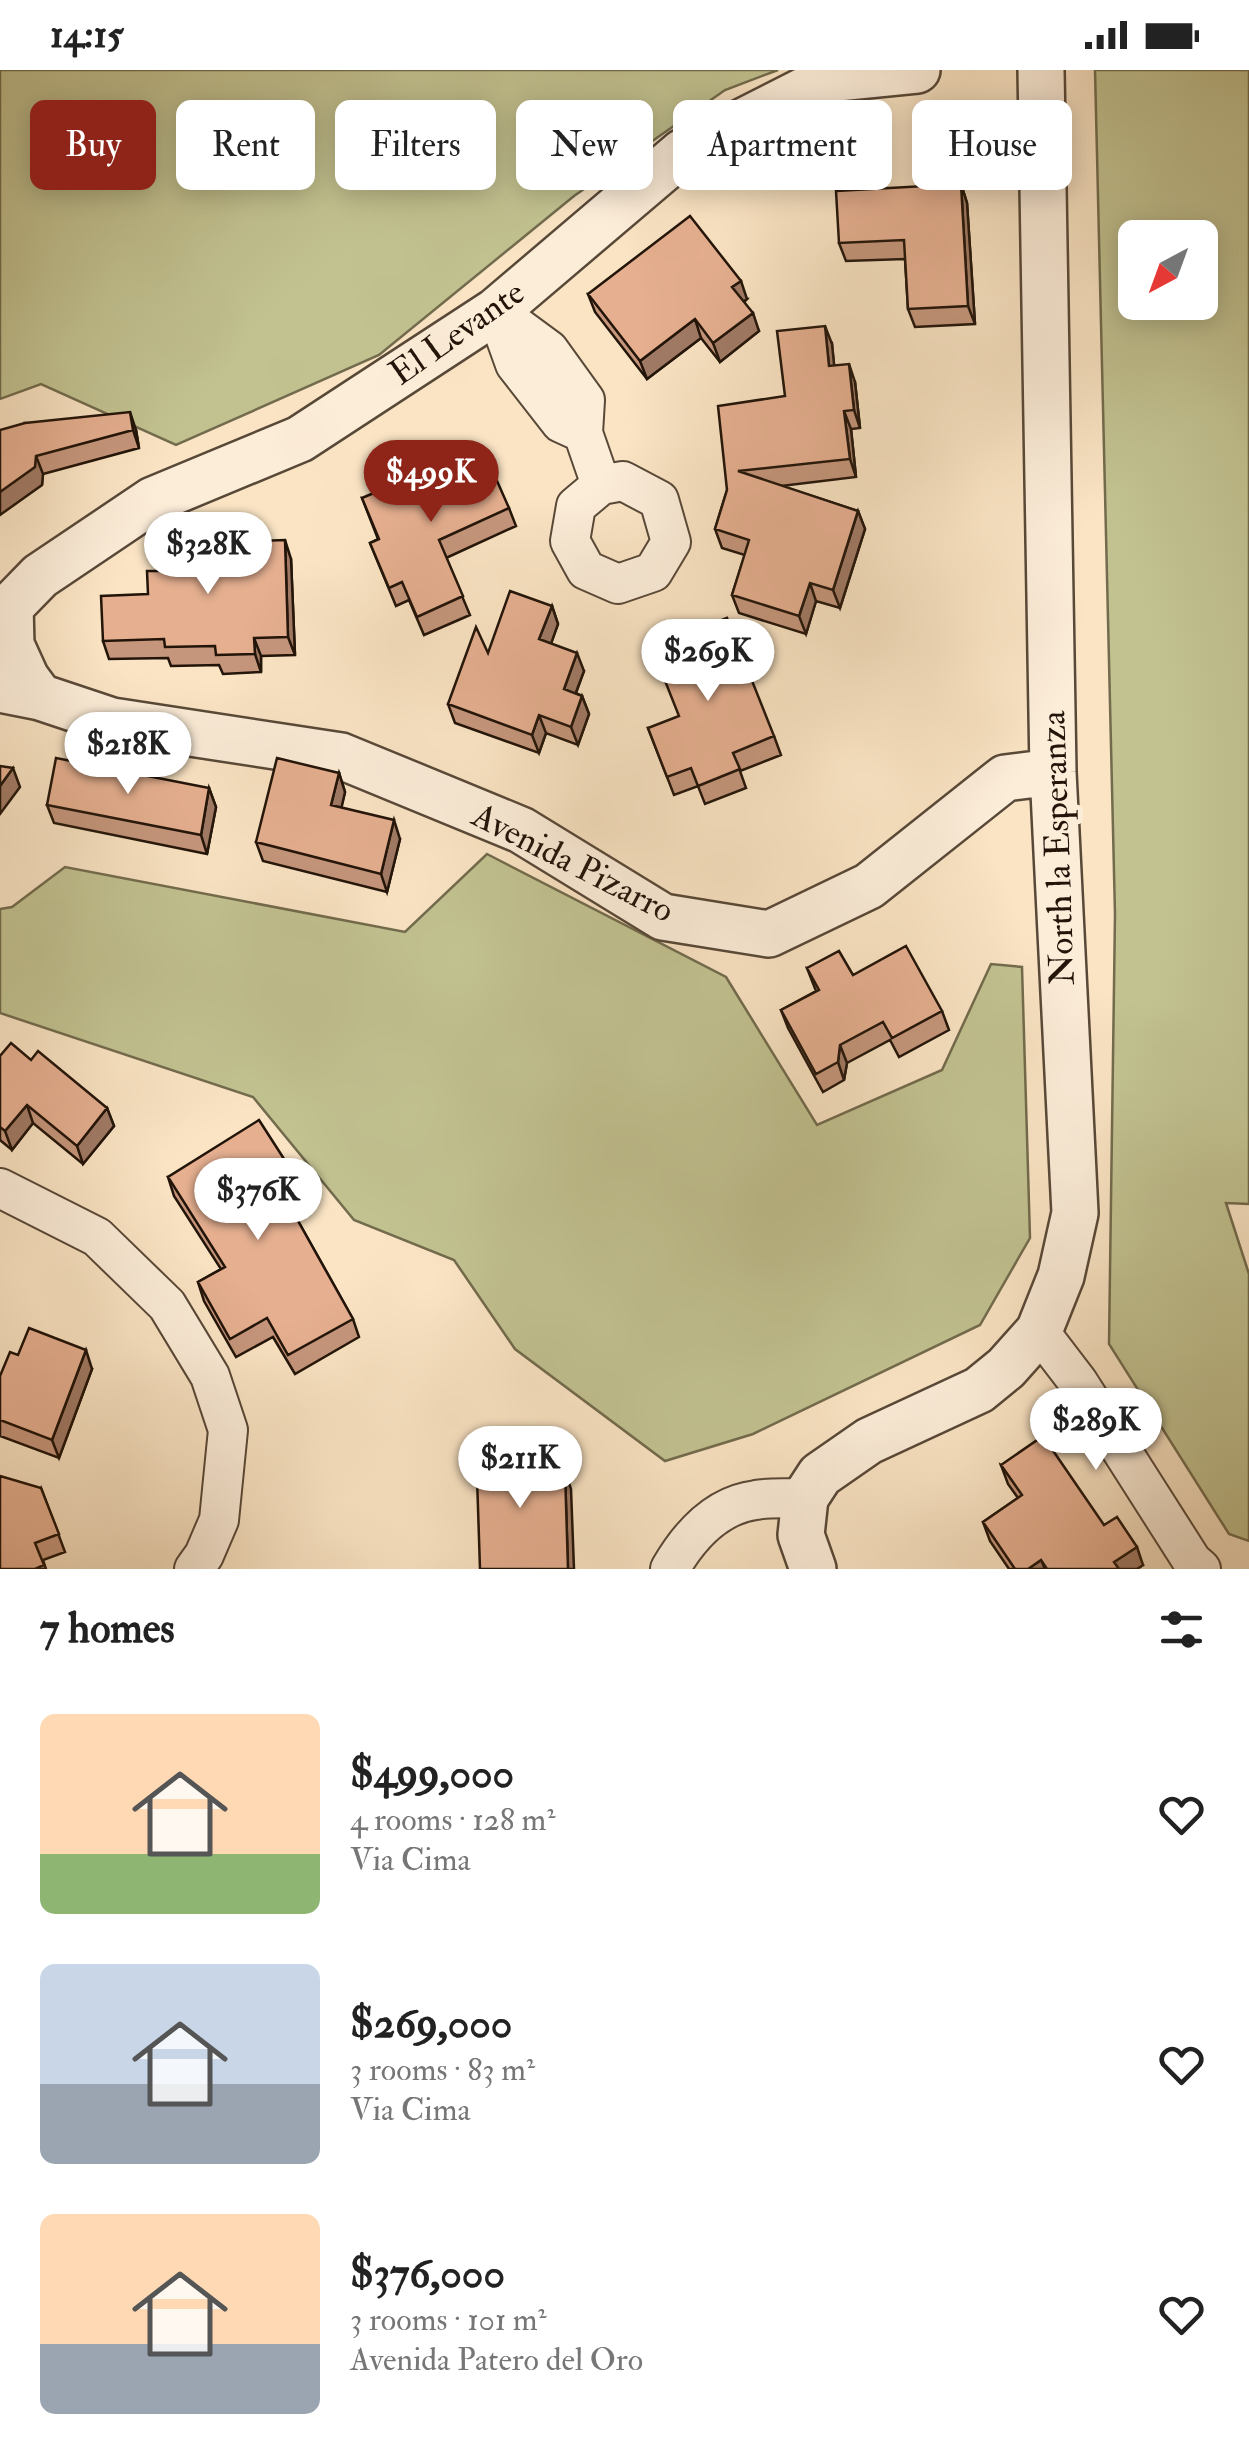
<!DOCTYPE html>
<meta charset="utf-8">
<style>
:root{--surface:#fff;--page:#f2f2f2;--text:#222;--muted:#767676;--accent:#8f2418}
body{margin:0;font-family:"IM FELL Double Pica",serif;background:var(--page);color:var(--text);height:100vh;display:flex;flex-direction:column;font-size:38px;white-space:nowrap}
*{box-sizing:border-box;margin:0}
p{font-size:32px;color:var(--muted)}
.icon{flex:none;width:55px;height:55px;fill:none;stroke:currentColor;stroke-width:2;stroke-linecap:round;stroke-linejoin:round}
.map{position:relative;height:1499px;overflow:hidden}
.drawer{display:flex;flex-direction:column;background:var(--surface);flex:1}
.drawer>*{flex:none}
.top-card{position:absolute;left:30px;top:30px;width:1190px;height:90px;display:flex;gap:20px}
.needle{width:65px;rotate:221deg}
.controls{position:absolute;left:1118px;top:150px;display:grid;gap:20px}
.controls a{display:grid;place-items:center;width:100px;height:100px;border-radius:15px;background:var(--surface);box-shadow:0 5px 25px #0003;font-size:50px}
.price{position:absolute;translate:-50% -85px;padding:0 22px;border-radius:35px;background:#fff;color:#222;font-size:32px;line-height:65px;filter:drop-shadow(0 2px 5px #0008)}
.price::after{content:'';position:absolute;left:50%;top:60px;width:30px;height:22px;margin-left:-15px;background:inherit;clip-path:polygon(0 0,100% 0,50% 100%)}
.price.active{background:var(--accent);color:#fff}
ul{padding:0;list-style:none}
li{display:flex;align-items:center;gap:30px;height:250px;padding:0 40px}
li span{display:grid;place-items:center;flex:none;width:280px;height:200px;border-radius:15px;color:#555}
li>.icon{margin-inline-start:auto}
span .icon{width:120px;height:120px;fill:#fffc;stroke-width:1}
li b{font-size:42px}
h2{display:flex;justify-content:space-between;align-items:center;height:120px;padding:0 40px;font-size:42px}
.pill{padding:0 35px;border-radius:15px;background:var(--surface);box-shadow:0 5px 25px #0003;font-size:35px;line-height:90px}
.pill.active{background:var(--accent);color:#fff}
.status{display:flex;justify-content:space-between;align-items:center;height:70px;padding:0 50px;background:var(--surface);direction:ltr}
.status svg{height:28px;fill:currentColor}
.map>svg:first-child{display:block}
.green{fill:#c2c291;stroke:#726b4d;stroke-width:2.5;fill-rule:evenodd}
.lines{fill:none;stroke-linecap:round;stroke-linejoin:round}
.minor-casing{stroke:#584838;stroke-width:42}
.tertiary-casing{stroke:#584838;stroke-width:50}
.minor{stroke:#fcedd9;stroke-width:38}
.tertiary{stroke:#fcedd9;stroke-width:45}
.wall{fill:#c5967c;stroke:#221409;stroke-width:2.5}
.shaded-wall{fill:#a07a65;stroke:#221409;stroke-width:2.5}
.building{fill:#e5af90;stroke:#221409;stroke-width:2.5}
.labels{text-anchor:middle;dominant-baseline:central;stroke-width:10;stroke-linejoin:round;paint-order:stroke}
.street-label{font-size:35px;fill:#221409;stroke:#fcedd9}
</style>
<div class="status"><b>14:15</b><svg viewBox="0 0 49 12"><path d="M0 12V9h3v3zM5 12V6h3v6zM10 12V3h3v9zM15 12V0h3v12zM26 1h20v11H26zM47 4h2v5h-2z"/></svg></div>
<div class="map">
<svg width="1249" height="1499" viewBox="0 0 1249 1499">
<rect width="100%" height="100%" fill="#fae4c4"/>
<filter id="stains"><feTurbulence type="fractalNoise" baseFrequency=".002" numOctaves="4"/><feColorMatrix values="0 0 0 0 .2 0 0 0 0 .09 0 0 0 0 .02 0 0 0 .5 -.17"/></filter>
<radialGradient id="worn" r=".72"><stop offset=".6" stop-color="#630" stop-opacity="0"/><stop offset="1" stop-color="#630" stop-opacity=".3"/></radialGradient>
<!-- green -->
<path class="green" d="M0,0H778L725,20L574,126L379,285L176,375L41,314L0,329Z
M1095,0H1249V1134L1226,1133L1249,1204V1471L1229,1464L1109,1274L1115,844ZM1135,168H1200V232H1135Z
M487,784L726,907L817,1055L942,1000L991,894L1022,897L1030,1168L980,1255L753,1364L665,1391L515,1279L454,1190L354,1150L253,1027L0,943V839L12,837L65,797L405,862Z"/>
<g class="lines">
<!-- minor casing -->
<g class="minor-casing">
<path id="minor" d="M496,241L549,280L585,330L583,363L601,415
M496,241L515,294L561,353L583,363
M623,411L659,430L671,472L653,502L618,514L586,500L570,471L576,436L601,415Z
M0,1118L97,1167L167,1235L210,1306L228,1360L219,1450L204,1485L194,1499
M1039,1261L1078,1312L1192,1491L1201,1499
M670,1499C689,1466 716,1435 756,1430C772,1427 789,1429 805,1428"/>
</g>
<!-- tertiary casing -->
<g class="tertiary-casing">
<path id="tertiary" d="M10,536L11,575L26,608L40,627
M0,547L40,506L153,430L300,369L496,241L683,82L827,9L917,0
M0,619L40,627L112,651L341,686L521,760L663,847L769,864L869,816L1005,708L1053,702
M813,1499L801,1465L805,1428L820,1405L869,1371L979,1320L1006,1298L1039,1261L1061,1206L1075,1143L1053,702L1041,0"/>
</g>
<!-- minor -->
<use href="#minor" class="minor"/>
<!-- tertiary -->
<use href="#tertiary" class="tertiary"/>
</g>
<!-- wall -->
<path class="wall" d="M961,114L967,133L975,254L915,257L908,239L905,189L846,191L839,173Z
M588,224L747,229L744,232L759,261L720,292L701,268L647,309L595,242Z
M832,274L834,295L855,312L860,358L851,359L856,407L781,416L858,441L865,459L840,538L816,531L806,564L739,543L732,525L745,485L722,478L715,459L727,420L785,326Z
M25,353L136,360L139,378L43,404L42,415Z
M362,428L509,438L516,456L446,488L470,545L424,565L409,530L396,536L370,473L378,469Z
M257,460L261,471L291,489L295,585L261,586V602L223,604L219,595L171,596L168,588L109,589L103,571L148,524L206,476Z
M552,536L558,554L551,573L584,601L576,623L582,626L589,644L578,675L546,663L539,683L455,653L448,634L488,583Z
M648,658L774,666L781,685L740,701L746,718L705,734L698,716L674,725Z
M339,703L345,722L341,738L400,769L387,822L263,791L256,772Z
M209,718L216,737L207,784L54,753L47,735Z
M807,898L853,905L942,941L949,960L899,987L890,970L847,993L844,1010L823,1022L788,958L781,940L816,921Z
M0,986L31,990L107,1038L114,1056L83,1094L33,1053L12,1080L0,1070Z
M295,1106L302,1124L288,1133L353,1249L359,1267L295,1304L273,1267L236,1287L204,1231L198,1212L221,1199L174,1126L168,1107Z
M18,1285L92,1299L59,1388L0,1366V1306Z
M1001,1395L1104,1455L1143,1495L1137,1499H1009L990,1471L983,1452L1018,1428L1008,1414Z
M41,1418L65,1482L43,1490L46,1499H0Z"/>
<!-- shaded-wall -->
<path class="shaded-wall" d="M961,114L967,133L975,254L968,236Z
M741,211L747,229L739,235L732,217Z
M753,243L759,261L720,292L713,273Z
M695,249L701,268L647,309L640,291Z
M825,256L832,274L836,314L829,296Z
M849,294L855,312L860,358L854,340Z
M844,341L851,359L856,407L850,389Z
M130,342L136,360L139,378L133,360Z
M36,386L43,404L42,415L0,445V422Z
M858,441L865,459L840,538L833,520Z
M285,470L291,489L295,585L288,567Z
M810,513L816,531L806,564L799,546Z
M552,536L558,554L546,588L539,569Z
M254,568L261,586V602L255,584Z
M577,583L584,601L570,638L564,619Z
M582,626L589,644L578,675L571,657Z
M539,645L546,663L539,683L532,665Z
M13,698L20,717L0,744V716Z
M339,703L345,722L338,753L331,735Z
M209,718L216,737L207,784L201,765Z
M394,750L400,769L387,822L381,804Z
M840,975L847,993L844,1010L838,992Z
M27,1035L33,1053L12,1080L5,1061Z
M107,1038L114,1056L83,1094L77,1076Z
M295,1106L302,1124L285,1135L279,1117Z
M86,1280L92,1299L59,1388L52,1370Z
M535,1375L542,1393L543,1420L536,1401Z
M565,1401L571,1419L574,1499H568Z
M1137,1477L1143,1495L1137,1499H1116L1114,1492Z
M1041,1490L1045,1499H1028Z"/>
<!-- building -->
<path class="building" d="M961,114L968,236L908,239L904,170L839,173L836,121Z
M690,146L741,211L732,217L753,243L713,273L695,249L640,291L588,224Z
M825,256L829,296L849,294L854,340L844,341L850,389L738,401L858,441L833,520L810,513L799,546L732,525L749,470L715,459L727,420L718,336L785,326L777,261Z
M130,342L133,360L36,386L35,397L0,422V360L25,353Z
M482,377L509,438L439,470L463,526L417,547L402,512L389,518L370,473L379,469L362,428Z
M257,460L258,471L285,470L288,567L254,568L255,584L216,585L215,576L165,577L164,569L103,571L101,526L148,524L147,501H166L165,478L206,476L205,461Z
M510,521L552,536L539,569L577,583L564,619L582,626L571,657L539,645L532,665L448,634L476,557L488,583Z
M727,548L774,666L733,683L740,699L698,716L691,698L667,707L648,658L679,646L652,578Z
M56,688L209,718L201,765L47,735Z
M277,688L339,703L331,735L394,750L381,804L256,772Z
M0,696L13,698L0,716Z
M906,876L942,941L892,968L883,952L840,975L838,992L816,1004L781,940L819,920L807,898L839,881L853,905Z
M11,973L31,990L38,981L107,1038L77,1076L27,1035L5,1061L0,1057V986Z
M259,1050L295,1106L279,1117L353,1249L288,1285L267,1248L230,1269L198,1212L225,1197L168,1107Z
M29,1258L86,1280L52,1370L0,1350V1306L10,1282L18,1285Z
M1043,1366L1104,1455L1117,1447L1137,1477L1114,1492L1119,1499H1047L1041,1490L1028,1499H1015L983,1452L1022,1425L1001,1395Z
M535,1375L536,1401H565L568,1499H480L476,1377Z
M0,1406L41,1418L59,1464L35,1473L44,1495L35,1499H0Z"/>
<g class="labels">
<!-- street labels -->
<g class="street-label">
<text transform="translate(457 263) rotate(-35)">El Levante</text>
<text transform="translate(1058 778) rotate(-92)">North la Esperanza</text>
<text transform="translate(573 793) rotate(27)">Avenida Pizarro</text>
</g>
</g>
<rect width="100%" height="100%" filter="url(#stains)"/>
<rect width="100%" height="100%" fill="url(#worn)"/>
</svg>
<div class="controls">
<a><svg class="needle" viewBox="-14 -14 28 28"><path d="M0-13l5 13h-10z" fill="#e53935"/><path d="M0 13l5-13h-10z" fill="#767676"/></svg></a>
</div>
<b class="price active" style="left:431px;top:455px">$499K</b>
<b class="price" style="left:208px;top:527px">$328K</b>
<b class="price" style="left:708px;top:634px">$269K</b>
<b class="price" style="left:128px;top:727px">$218K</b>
<b class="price" style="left:258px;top:1173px">$376K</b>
<b class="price" style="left:1096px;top:1403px">$289K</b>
<b class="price" style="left:520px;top:1441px">$211K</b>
<div class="top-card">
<a class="pill active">Buy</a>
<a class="pill">Rent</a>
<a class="pill">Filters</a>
<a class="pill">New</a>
<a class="pill">Apartment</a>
<a class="pill">House</a>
</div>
</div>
<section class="drawer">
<h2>7 homes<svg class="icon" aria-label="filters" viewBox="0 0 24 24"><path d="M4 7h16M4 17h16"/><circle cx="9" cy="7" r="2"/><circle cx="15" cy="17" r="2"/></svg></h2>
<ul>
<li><span style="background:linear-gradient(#ffd9b3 70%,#8fb573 0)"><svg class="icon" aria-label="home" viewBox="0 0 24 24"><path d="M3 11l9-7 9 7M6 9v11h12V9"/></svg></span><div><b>$499,000</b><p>4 rooms · 128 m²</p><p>Via Cima</p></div><svg class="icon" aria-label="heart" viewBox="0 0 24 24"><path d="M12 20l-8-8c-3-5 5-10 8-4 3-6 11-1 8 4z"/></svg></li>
<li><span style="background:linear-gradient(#c9d6e8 60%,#9aa5b1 0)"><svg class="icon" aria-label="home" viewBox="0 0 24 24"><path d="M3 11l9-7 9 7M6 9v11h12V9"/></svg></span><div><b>$269,000</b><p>3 rooms · 83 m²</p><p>Via Cima</p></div><svg class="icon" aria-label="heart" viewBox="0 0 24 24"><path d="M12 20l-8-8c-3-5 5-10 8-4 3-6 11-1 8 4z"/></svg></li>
<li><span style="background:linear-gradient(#ffd9b3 65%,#9aa5b1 0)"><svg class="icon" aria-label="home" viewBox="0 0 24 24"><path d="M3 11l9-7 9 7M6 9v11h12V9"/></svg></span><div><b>$376,000</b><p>3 rooms · 101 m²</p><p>Avenida Patero del Oro</p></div><svg class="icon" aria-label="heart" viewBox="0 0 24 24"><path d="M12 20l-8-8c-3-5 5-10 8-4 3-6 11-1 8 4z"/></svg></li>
</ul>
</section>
